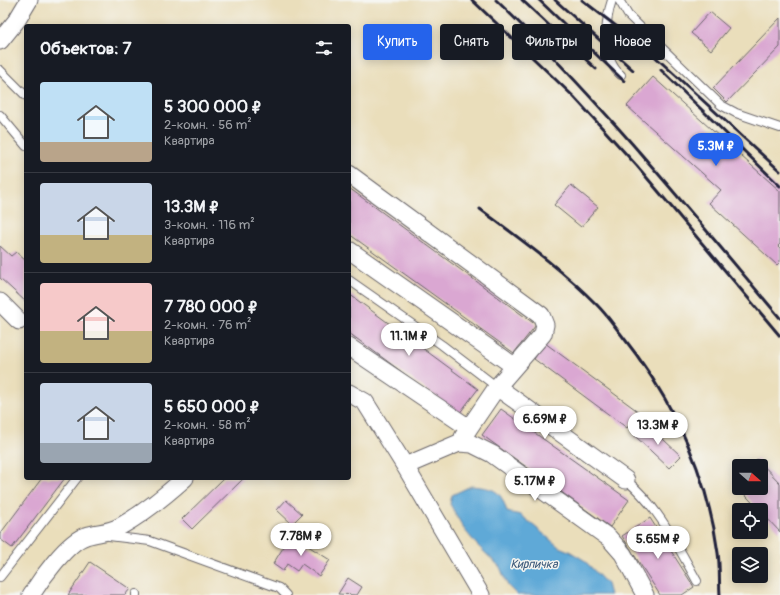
<!DOCTYPE html>
<html lang="ru">
<meta charset="utf-8">
<style>
:root{--surface:#171b24;--page:#242831;--text:#f1f3f6;--muted:#9ea1a6;--line:#363941;--accent:#2563eb}
body{margin:0;font-family:Pangolin,sans-serif;background:var(--page);color:var(--text);height:100vh;display:flex;flex-direction:column;font-size:15px;white-space:nowrap}
*{box-sizing:border-box;margin:0}
p{font-size:13px;color:var(--muted)}
.icon{flex:none;width:22px;height:22px;fill:none;stroke:currentColor;stroke-width:2;stroke-linecap:round;stroke-linejoin:round}
.map{position:relative;flex:1;overflow:hidden}
.drawer{position:absolute;left:24px;top:24px;width:327px;height:456px;display:flex;flex-direction:column;background:var(--surface);border-radius:4px;box-shadow:0 2px 10px #0003}
.drawer>*{flex:none}
.banner{position:absolute;left:363px;top:24px;width:357px;height:36px;display:flex;gap:8px}
.needle{width:26px;rotate:111deg}
.tools{position:absolute;left:732px;top:459px;display:grid;gap:8px}
.tools a{display:grid;place-items:center;width:36px;height:36px;border-radius:4px;background:var(--surface);box-shadow:0 2px 10px #0003;font-size:20px}
.price{position:absolute;translate:-50% -34px;padding:0 9px;border-radius:14px;background:#fff;color:#222;font-size:13px;line-height:26px;filter:drop-shadow(0 1px 2px #0008)}
.price::after{content:'';position:absolute;left:50%;top:24px;width:12px;height:9px;margin-left:-6px;background:inherit;clip-path:polygon(0 0,100% 0,50% 100%)}
.price.current{background:var(--accent);color:#fff}
ul{padding:0;list-style:none}
li{display:flex;align-items:center;gap:12px;height:100px;padding:0 16px}
li+li{border-top:1px solid var(--line)}
li span{display:grid;place-items:center;flex:none;width:112px;height:80px;border-radius:4px;color:#555}
li>.icon{margin-inline-start:auto}
span .icon{width:48px;height:48px;fill:#fffc;stroke-width:1}
li b{font-size:17px}
h2{display:flex;justify-content:space-between;align-items:center;height:48px;padding:0 16px;font-size:17px}
.pill{padding:0 14px;border-radius:4px;background:var(--surface);box-shadow:0 2px 10px #0003;font-size:14px;line-height:36px}
.pill.current{background:var(--accent);color:#fff}
.map>svg:first-child{display:block}
.water{fill:#5fa9d7;stroke:#406689}
.building{fill:#daa7d2}
.lines{fill:none;stroke-linecap:round;stroke-linejoin:round}
.lane-casing{stroke:#686468;stroke-width:10}
.street-casing{stroke:#686468;stroke-width:19}
.lane{stroke:#fff;stroke-width:8}
.street{stroke:#fff;stroke-width:17}
.rail{stroke:#22223b;stroke-width:3}
.labels{text-anchor:middle;dominant-baseline:central;stroke-width:3;stroke-linejoin:round;paint-order:stroke}
.water-label{font-size:12px;font-style:italic;fill:#3a5879;stroke:#f6f6f2}
</style>
<div class="map">
<svg width="780" height="595" viewBox="0 0 780 595">
<rect width="100%" height="100%" fill="#f6f6f2"/>
<filter id="ink" filterUnits="userSpaceOnUse"><feTurbulence type="fractalNoise" baseFrequency=".025" numOctaves="2"/><feDisplacementMap in="SourceGraphic" scale="8" xChannelSelector="R" yChannelSelector="G"/><feConvolveMatrix kernelMatrix="1 2 1 2 8 2 1 2 1" color-interpolation-filters="sRGB"/></filter>
<filter id="wash" filterUnits="userSpaceOnUse"><feTurbulence type="fractalNoise" baseFrequency=".012" numOctaves="4" result="noise"/><feDisplacementMap in="SourceGraphic" scale="16" xChannelSelector="R" yChannelSelector="G"/><feGaussianBlur stdDeviation="0.9" result="paint"/><feColorMatrix in="noise" values="0 0 0 0 0 0 0 0 0 0 0 0 0 0 0 0 0 1.4 0 .05"/><feComposite in="paint" operator="in"/></filter>
<g filter="url(#wash)">
<rect width="100%" height="100%" fill="#eadebb"/>
<!-- water -->
<path class="water" d="M471,486C493,488 501,489 507,512L521,515L559,547L569,551L584,560L607,584L610,595H517L508,586L500,567L477,545L464,529L450,504L452,495Z"/>
<g id="blocks">
<!-- building -->
<path class="building" d="M710,12L729,28L711,50L691,33Z
M780,18V47L727,102L713,88Z
M653,77L780,191V244L778,246L780,248V262L777,265L709,203L721,190L627,106Z
M571,185L598,207L581,227L554,205Z
M349,188L536,325L514,353L349,234Z
M0,246L11,256L16,252L26,261V302L0,278Z
M349,294L478,389L459,414L349,333Z
M545,343L639,412L627,428L534,359Z
M501,409L629,500L610,527L482,435Z
M646,423L681,456L669,468L635,436Z
M757,459L780,483V532L733,482L739,476V488H761V466H750Z
M42,478H65L12,548L0,539V534Z
M224,478H244L192,529L182,519Z
M286,500L302,514L292,524L277,510Z
M650,518L694,587L682,595H660L622,536Z
M291,535L330,560L319,576L302,564L297,571L287,564L283,571L273,564Z
M90,562L130,589L125,595H68Z
M348,578L362,587L357,595L338,594Z"/>
</g>
</g>
<g filter="url(#ink)">
<use href="#blocks" fill-opacity="0" stroke="#686468" stroke-width="1"/>
<g class="lines">
<!-- lane casing -->
<g class="lane-casing">
<path id="lane" d="M612,0C605,21 601,59 621,75
M619,0L628,15L721,105L736,113L780,128
M0,70L26,96
M0,115L26,146
M349,280L442,345L497,387
M626,480C658,506 677,545 697,581
M109,536L150,541L279,588L286,595
M0,577L77,478
M136,595V594"/>
</g>
<!-- street casing -->
<g class="street-casing">
<path id="street" d="M0,41L17,20L29,0
M349,174L541,315L545,325L543,334L497,387
M349,250L514,366
M0,302L19,321
M349,347L469,428L463,437
M349,393L365,402L405,466L481,595
M469,428L497,387L626,480
M405,466L459,443L472,444L492,454L609,538L623,554L645,595
M31,595C41,579 68,541 86,536C98,532 109,533 121,526C144,513 166,495 185,478"/>
</g>
<!-- lane -->
<use href="#lane" class="lane"/>
<!-- street -->
<use href="#street" class="street"/>
<!-- rail -->
<path class="rail" d="M472,0L574,97L637,166L780,336
M496,0C599,99 688,209 780,318
M522,0L596,69
M539,0L624,81
M555,0L633,70
M582,0L650,52L780,171
M661,70L780,186
M480,209C520,239 562,269 597,305C606,314 613,324 620,333C671,397 707,471 718,553C720,566 719,581 720,595"/>
</g>
</g>
<g class="labels">
<!-- water labels -->
<g class="water-label">
<text x="534" y="564">Кирпичка</text>
</g>
</g>
</svg>
<div class="tools">
<a><svg class="needle" viewBox="-14 -14 28 28"><path d="M0-13l5 13h-10z" fill="#e53935"/><path d="M0 13l5-13h-10z" fill="#9ea1a6"/></svg></a>
<a><svg class="icon" aria-label="locate" viewBox="0 0 24 24"><circle cx="12" cy="12" r="6"/><path d="M12 2v4M12 18v4M2 12h4M18 12h4"/></svg></a>
<a><svg class="icon" aria-label="layers" viewBox="0 0 24 24"><path d="M12 4l9 5-9 5-9-5zM3 14l9 5 9-5"/></svg></a>
</div>
<b class="price current" style="left:716px;top:167px">5.3M ₽</b>
<b class="price" style="left:409px;top:357px">11.1M ₽</b>
<b class="price" style="left:545px;top:440px">6.69M ₽</b>
<b class="price" style="left:658px;top:446px">13.3M ₽</b>
<b class="price" style="left:535px;top:502px">5.17M ₽</b>
<b class="price" style="left:301px;top:557px">7.78M ₽</b>
<b class="price" style="left:658px;top:560px">5.65M ₽</b>
<div class="banner">
<a class="pill current">Купить</a>
<a class="pill">Снять</a>
<a class="pill">Фильтры</a>
<a class="pill">Новое</a>
</div>
<section class="drawer">
<h2>Объектов: 7<svg class="icon" aria-label="filters" viewBox="0 0 24 24"><path d="M4 7h16M4 17h16"/><circle cx="9" cy="7" r="2"/><circle cx="15" cy="17" r="2"/></svg></h2>
<ul>
<li><span style="background:linear-gradient(#bfe0f5 75%,#b9a48a 0)"><svg class="icon" aria-label="home" viewBox="0 0 24 24"><path d="M3 11l9-7 9 7M6 9v11h12V9"/></svg></span><div><b>5 300 000 ₽</b><p>2-комн. · 56 m²</p><p>Квартира</p></div></li>
<li><span style="background:linear-gradient(#c9d6e8 65%,#c2b280 0)"><svg class="icon" aria-label="home" viewBox="0 0 24 24"><path d="M3 11l9-7 9 7M6 9v11h12V9"/></svg></span><div><b>13.3M ₽</b><p>3-комн. · 116 m²</p><p>Квартира</p></div></li>
<li><span style="background:linear-gradient(#f6c9c9 60%,#c2b280 0)"><svg class="icon" aria-label="home" viewBox="0 0 24 24"><path d="M3 11l9-7 9 7M6 9v11h12V9"/></svg></span><div><b>7 780 000 ₽</b><p>2-комн. · 76 m²</p><p>Квартира</p></div></li>
<li><span style="background:linear-gradient(#c9d6e8 75%,#9aa5b1 0)"><svg class="icon" aria-label="home" viewBox="0 0 24 24"><path d="M3 11l9-7 9 7M6 9v11h12V9"/></svg></span><div><b>5 650 000 ₽</b><p>2-комн. · 58 m²</p><p>Квартира</p></div></li>
</ul>
</section>
</div>
